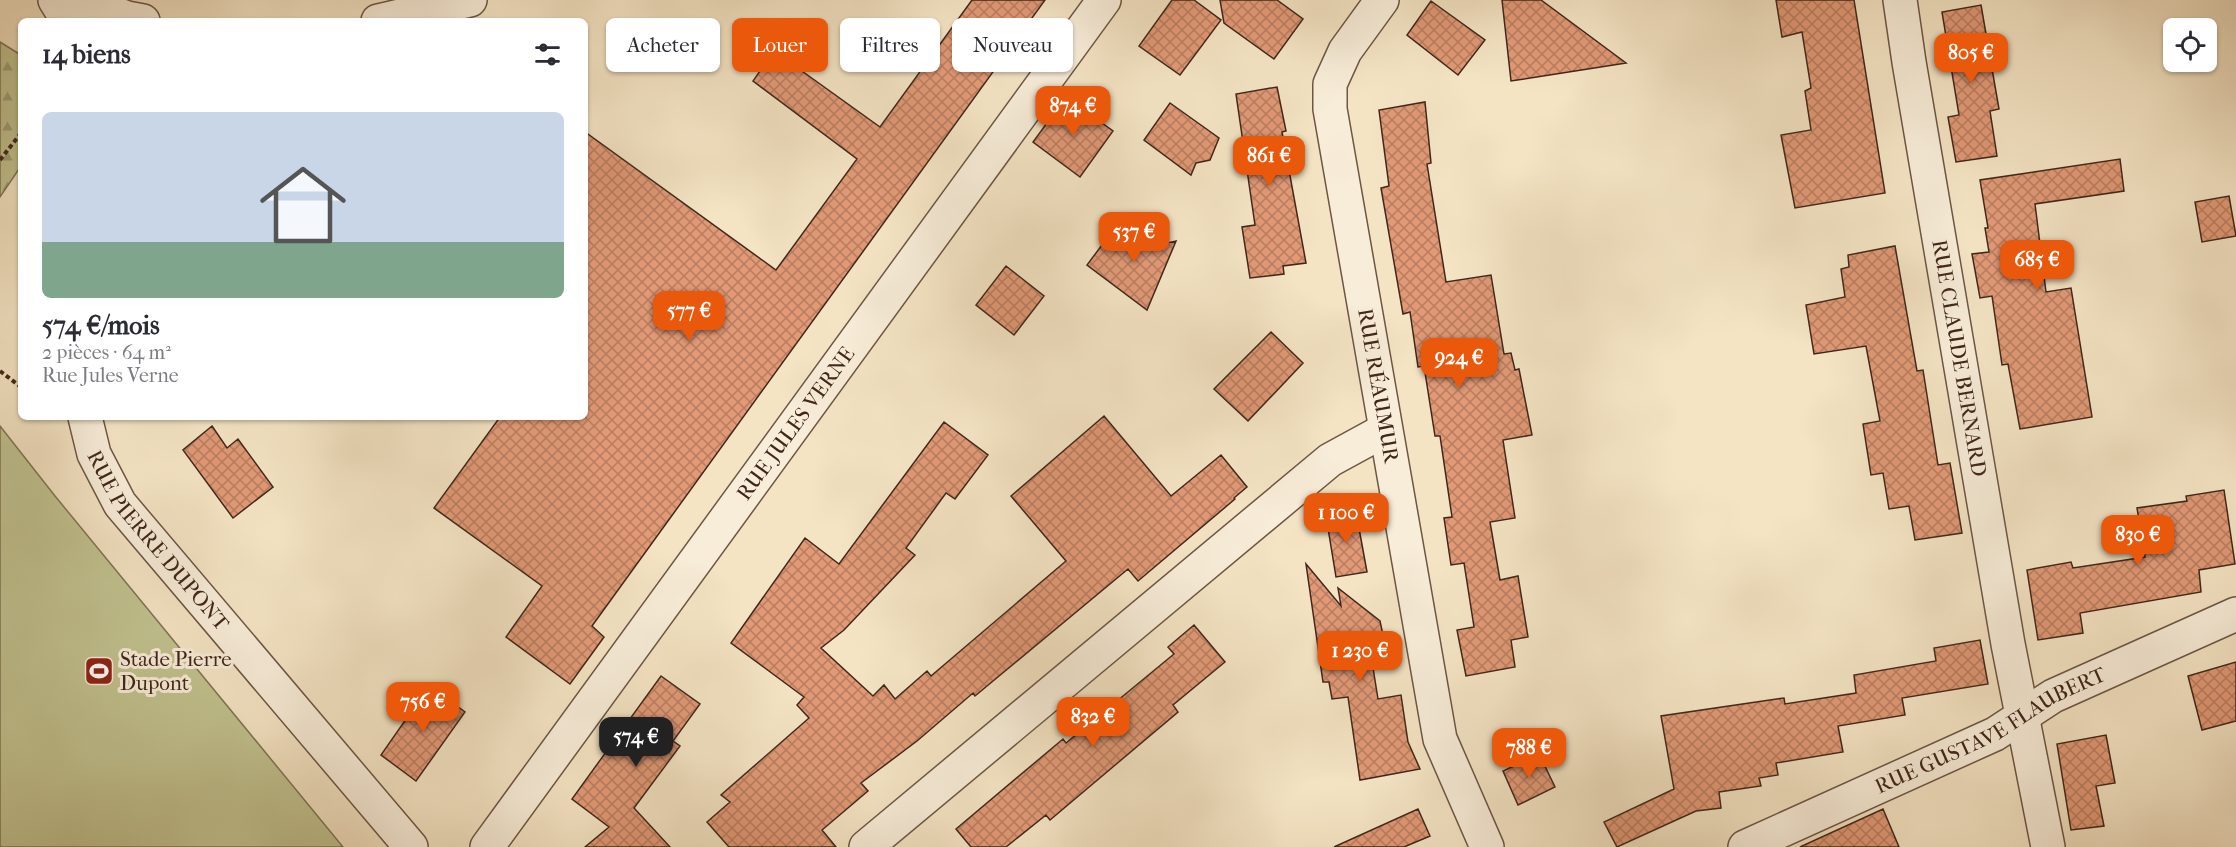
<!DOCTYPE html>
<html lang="fr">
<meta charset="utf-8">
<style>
:root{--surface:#fff;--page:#f2f2f3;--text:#2b2b33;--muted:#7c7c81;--accent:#ea580c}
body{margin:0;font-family:"IM FELL French Canon",serif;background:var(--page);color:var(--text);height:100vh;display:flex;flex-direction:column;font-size:22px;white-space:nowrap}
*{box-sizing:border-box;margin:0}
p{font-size:20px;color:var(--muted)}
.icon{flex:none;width:33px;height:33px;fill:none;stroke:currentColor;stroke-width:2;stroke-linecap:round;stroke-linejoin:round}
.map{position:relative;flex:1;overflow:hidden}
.sheet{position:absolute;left:18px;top:18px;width:570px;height:402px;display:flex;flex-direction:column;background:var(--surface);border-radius:9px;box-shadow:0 2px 4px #0004}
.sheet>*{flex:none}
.banner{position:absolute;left:606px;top:18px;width:570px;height:54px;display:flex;gap:12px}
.controls{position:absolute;left:2163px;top:18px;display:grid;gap:12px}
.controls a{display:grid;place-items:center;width:54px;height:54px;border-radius:9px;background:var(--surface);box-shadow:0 2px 4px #0004;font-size:30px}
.price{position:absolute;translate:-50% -51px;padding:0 14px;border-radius:12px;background:var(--accent);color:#fff;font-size:20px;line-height:39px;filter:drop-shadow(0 2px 3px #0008)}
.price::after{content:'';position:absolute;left:50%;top:36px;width:18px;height:14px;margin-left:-9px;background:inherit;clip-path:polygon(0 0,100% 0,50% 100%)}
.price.selected{background:#222;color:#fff}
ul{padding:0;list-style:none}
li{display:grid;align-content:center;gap:12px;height:318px;padding:0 24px}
li span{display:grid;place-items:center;height:186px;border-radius:9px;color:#555}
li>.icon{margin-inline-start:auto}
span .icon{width:108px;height:108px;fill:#fffc;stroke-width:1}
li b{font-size:26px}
h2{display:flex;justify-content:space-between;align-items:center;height:72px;padding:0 24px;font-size:26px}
.pill{padding:0 21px;border-radius:9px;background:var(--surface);box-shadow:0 2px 4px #0004;font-size:21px;line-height:54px}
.pill.selected{background:var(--accent);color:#fff}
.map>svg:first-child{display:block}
.grass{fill:#c1c290;stroke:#807456;stroke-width:1.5}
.forest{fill:url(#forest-firs);stroke:#807456;stroke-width:1.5}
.building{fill:url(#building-cross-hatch);stroke:#40271b;stroke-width:1.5}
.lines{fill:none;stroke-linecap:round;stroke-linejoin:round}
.minor-casing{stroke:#6d5645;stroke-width:36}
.path{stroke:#40271b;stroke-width:4;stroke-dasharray:4.5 3;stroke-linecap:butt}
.minor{stroke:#f8edd9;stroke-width:33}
.labels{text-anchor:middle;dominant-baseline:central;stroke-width:6;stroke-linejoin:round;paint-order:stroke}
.street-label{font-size:21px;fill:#40271b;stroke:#f8edd9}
.poi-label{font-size:21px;fill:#40271b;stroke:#f8edd9;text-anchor:start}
</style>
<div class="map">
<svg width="2236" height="847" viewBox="0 0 2236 847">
<defs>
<pattern id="forest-firs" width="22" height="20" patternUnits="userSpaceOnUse" patternTransform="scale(1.5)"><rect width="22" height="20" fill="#c1c290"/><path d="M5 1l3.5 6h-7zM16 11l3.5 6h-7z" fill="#9e9e75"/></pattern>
<pattern id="building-cross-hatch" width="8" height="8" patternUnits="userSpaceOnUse" patternTransform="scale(1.5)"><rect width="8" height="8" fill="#e19976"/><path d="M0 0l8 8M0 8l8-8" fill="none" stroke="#b87d60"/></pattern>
</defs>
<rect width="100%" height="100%" fill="#f4e4c4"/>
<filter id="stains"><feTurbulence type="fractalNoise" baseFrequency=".00333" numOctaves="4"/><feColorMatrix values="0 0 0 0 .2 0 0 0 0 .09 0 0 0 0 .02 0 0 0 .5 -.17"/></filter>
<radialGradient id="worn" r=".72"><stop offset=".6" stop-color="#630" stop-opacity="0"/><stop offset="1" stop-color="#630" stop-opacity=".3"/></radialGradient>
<!-- grass -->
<path class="grass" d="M0,426L55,496L343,847H0Z"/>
<!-- forest -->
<path class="forest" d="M0,42L21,55V166L0,197Z"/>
<!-- building -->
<path class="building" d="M972,0H1045L592,626L604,637L570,684L506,637L542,586L434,508L500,417H585V132L776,270L857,159L753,81L774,51L880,127Z
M1172,0H1194L1221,20L1180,75L1139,46Z
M1220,0H1277L1303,19L1274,59L1224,23Z
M1502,0H1541L1626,63L1511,81Z
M1776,0H1854L1885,193L1795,208L1781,135L1811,130L1805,91L1811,88L1802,32L1782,37Z
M1431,1L1485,40L1458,75L1407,35Z
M1981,5L1999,109L1990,111L1997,156L1956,162L1948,117L1959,115L1942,12Z
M1277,87L1286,131L1282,132L1306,263L1283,266L1284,274L1250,278L1242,227L1255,225L1236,94Z
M1066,97L1113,131L1080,177L1033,142Z
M1425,102L1431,163L1427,164L1446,282L1491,275L1504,354L1511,353L1515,370L1519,369L1532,435L1503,440L1515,518L1490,522L1500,580L1518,576L1528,637L1511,640L1515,667L1466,676L1457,630L1474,627L1464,563L1451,565L1444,518L1452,517L1440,436H1435L1424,366L1418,367L1410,312L1403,314L1381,188L1389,186L1379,110Z
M1170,103L1219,138L1210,160L1196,163L1191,175L1144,140Z
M2120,159L2124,191L2035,204L2046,292L2071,288L2092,417L2020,429L2008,364L2002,365L1992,296L1980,298L1972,254L1989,252L1985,228H1988L1980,180Z
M2229,196L2236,236L2202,242L2195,202Z
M1143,223L1165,239L1163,244L1176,241L1147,310L1087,265L1114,229L1129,240Z
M1895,246L1917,371L1923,370L1938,465L1950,463L1962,533L1915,540L1909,506L1889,509L1883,473L1871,475L1863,424L1880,421L1866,346L1814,354L1806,305L1845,297L1841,269L1849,267L1848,255Z
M1006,266L1044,296L1014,335L976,305Z
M1271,332L1303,363L1248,421L1214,389Z
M1104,416L1171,496L1221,455L1247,487L1234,498L1235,499L1138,581L1128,569L975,696L973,693L917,741L861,783L868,791L822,830L836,847H729L707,822L730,802L721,795L809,718L797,705L804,697L731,643L805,538L839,564L944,422L988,455L955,499L946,493L906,548L915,555L844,630L821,648L873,696L884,685L895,699L927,671L931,676L1066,561L1011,496Z
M212,426L227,448L238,439L273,487L233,518L183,450Z
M2224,490L2235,564L2199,570L2201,592L2080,613L2083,633L2038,640L2027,570L2071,562L2073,568L2145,557L2137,508L2187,501L2186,496Z
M1356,512L1367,572L1336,577L1326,516Z
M1306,564L1341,606L1338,588L1380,621L1383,635L1370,649L1378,699L1401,695L1408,742L1420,769L1360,780L1348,697L1332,699L1329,682H1323Z
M1194,625L1225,662L1173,705L1178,712L1050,820L1046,815L1006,847H971L956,829L1063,739L1066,743L1174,654L1168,647Z
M1980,640L1988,684L1902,698L1905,715L1838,726L1843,752L1776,763L1778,775L1759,778L1761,786L1719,792L1721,808L1696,811L1617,847L1604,822L1674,789L1661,716L1784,698L1785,704L1856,693L1854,675L1936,661L1934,648Z
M2236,662V721L2202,730L2188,676Z
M661,676L700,704L673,741L680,746L634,808L670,847H585L609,827L572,799Z
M429,686L465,712L416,781L381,755Z
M2106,735L2115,783L2096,786L2104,826L2071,830L2057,744Z
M1539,754L1555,787L1518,805L1503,771Z
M1418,809L1430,836L1404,847H1334Z
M1883,809L1899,847H1800Z"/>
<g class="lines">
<!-- minor casing -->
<g class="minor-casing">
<g id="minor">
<path d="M55,0L68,21"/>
<path d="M79,0L127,18L143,21"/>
<path id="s1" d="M1382,0L1345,51L1330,84V109L1440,739L1487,847"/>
<path id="s2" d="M1900,0L1909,62L2008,644L2048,847"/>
<path d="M378,21L470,0"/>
<path id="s3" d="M85,417L94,454L120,504L411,847"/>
<path id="s4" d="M487,847L1104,0"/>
<path d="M866,847L1330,460L1385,430"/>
<path id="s5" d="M1745,847L1995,734L2053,696L2236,614"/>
</g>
</g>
<!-- path -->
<path class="path" d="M0,160L21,133
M0,371L21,387"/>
<!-- minor -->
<use href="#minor" class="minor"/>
</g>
<!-- icons -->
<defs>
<g id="stadium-square" transform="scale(1.5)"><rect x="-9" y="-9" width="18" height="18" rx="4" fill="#8f2418" stroke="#f8edd9"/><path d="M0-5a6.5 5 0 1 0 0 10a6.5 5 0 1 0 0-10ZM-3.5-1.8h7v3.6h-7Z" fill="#fff"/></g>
</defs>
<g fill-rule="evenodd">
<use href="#stadium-square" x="99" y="671"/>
</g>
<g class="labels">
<!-- street labels -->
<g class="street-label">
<text stroke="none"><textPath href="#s2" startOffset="363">RUE CLAUDE BERNARD</textPath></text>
<text stroke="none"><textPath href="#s1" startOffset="405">RUE RÉAUMUR</textPath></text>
<text stroke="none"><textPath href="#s4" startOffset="524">RUE JULES VERNE</textPath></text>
<text stroke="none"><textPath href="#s3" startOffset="146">RUE PIERRE DUPONT</textPath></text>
<text stroke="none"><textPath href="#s5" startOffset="272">RUE GUSTAVE FLAUBERT</textPath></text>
</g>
<!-- poi labels -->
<g class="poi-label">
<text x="120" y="659">Stade Pierre<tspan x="120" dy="24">Dupont</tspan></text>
</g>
</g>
<rect width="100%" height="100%" filter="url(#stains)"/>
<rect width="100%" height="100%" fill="url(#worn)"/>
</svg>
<div class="controls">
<a><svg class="icon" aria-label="locate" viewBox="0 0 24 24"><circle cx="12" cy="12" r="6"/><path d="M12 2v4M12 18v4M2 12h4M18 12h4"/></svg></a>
</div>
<b class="price" style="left:1971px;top:84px">805 €</b>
<b class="price" style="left:1073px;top:137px">874 €</b>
<b class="price" style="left:1269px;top:187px">861 €</b>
<b class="price" style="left:1134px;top:263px">537 €</b>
<b class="price" style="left:2037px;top:291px">685 €</b>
<b class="price" style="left:689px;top:342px">577 €</b>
<b class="price" style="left:1459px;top:389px">924 €</b>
<b class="price" style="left:1346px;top:544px">1 100 €</b>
<b class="price" style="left:2138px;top:566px">830 €</b>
<b class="price" style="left:1360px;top:682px">1 230 €</b>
<b class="price" style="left:423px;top:733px">756 €</b>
<b class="price" style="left:1093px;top:748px">832 €</b>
<b class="price selected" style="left:636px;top:768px">574 €</b>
<b class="price" style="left:1529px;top:779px">788 €</b>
<div class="banner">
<a class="pill">Acheter</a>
<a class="pill selected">Louer</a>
<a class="pill">Filtres</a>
<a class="pill">Nouveau</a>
</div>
<section class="sheet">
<h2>14 biens<svg class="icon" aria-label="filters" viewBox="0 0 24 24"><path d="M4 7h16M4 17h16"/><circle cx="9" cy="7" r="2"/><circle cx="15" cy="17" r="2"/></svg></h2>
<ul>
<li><span style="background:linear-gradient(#c9d6e8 70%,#7fa58c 0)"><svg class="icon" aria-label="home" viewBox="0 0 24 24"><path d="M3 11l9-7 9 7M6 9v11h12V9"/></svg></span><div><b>574 €/mois</b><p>2 pièces · 64 m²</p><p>Rue Jules Verne</p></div></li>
</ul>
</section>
</div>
